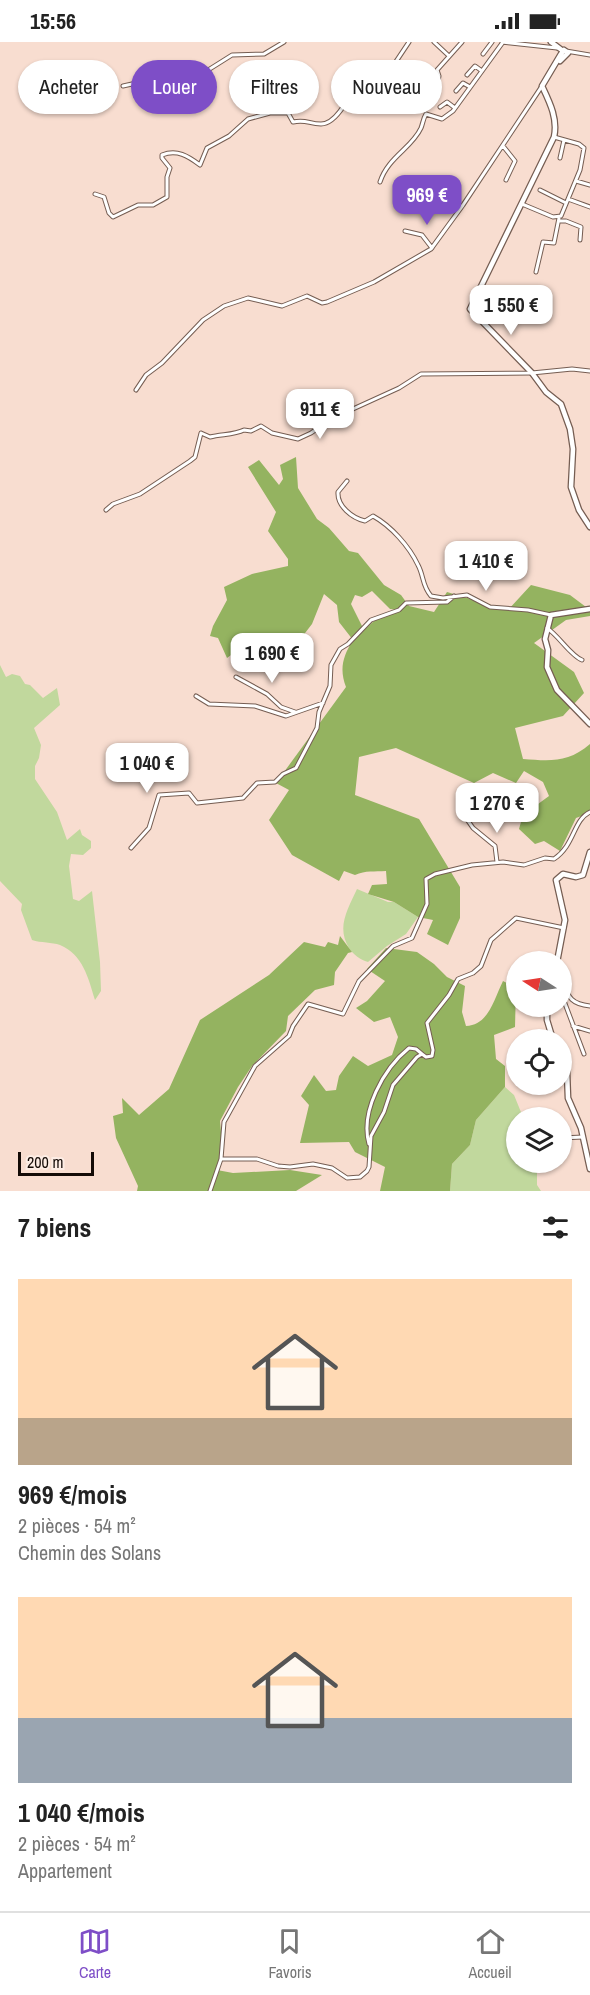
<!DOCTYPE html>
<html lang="fr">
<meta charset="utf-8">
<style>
:root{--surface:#fff;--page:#f2f2f2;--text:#222;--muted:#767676;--line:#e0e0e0;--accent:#7e4ec7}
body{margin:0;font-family:"Archivo Narrow",sans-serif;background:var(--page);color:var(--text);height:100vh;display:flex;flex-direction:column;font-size:22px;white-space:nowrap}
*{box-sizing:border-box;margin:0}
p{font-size:20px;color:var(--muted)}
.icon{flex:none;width:33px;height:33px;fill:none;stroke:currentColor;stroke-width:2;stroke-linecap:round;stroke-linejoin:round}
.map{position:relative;height:1149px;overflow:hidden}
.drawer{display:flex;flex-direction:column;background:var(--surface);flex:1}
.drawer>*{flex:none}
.hud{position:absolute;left:18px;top:18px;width:555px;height:54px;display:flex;gap:12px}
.needle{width:39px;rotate:282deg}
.controls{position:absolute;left:506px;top:909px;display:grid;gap:12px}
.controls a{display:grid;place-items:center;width:66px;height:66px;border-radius:50%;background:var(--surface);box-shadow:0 2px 4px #0004;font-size:30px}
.scale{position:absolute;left:18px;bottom:15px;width:76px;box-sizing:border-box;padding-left:6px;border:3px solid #140b07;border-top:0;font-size:16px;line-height:21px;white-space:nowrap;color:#140b07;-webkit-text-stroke:4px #fdede5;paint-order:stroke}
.price{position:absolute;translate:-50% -51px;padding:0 14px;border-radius:12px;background:#fff;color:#222;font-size:20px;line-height:39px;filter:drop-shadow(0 2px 3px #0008)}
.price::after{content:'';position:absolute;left:50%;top:36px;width:18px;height:14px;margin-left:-9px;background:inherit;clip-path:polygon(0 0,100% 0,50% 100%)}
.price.selected{background:var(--accent);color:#fff}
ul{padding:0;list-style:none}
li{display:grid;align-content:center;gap:12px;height:318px;padding:0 18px}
li span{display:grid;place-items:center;height:186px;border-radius:0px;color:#555}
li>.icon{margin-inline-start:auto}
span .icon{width:108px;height:108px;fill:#fffc;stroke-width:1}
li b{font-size:26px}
h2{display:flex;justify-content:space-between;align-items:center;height:72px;padding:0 18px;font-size:26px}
.pill{padding:0 21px;border-radius:27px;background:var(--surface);box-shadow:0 2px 4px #0004;font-size:21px;line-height:54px}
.pill.selected{background:var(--accent);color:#fff}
.status{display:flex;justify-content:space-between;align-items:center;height:42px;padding:0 30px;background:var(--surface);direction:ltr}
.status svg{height:16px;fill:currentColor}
.menu{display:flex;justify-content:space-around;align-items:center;height:84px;border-top:2px solid var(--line);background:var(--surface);font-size:16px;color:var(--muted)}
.menu a{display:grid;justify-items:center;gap:3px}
.menu .selected{color:var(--accent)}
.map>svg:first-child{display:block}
.green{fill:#c1d89d}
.forest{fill:#94b360;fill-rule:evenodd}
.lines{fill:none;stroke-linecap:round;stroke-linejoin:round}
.minor-casing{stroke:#755d52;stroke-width:5}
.tertiary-casing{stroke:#755d52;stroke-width:7}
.minor{stroke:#fff;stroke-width:3}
.tertiary{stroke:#fff;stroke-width:4.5}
</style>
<div class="status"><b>15:56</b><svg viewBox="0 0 49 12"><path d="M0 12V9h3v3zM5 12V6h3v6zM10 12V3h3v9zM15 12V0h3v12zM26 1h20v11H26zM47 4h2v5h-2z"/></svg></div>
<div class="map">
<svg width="590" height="1149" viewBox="0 0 590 1149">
<rect width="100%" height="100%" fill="#f8ddd0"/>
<!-- green -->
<path class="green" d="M0,623L6,635L12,632L20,634L25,642L30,643L43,656L57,646L60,663L34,686L41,703L39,716L35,724V737L57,770L67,798L80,787L82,793L91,799V806L83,813L71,812L69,824L73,857L79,859L92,849L100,920L101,949L95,958C88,935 83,913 60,903C52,900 41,901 32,898L21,868L22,862L0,839Z
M357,847L388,860H394L418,875L406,892L387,904L368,920C360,918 353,912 349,906C336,885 348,867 357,847Z
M505,1045L514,1053L523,1075L516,1076V1120L537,1121V1143L541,1149H450L452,1122L470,1103L476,1078Z"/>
<!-- forest -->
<path class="forest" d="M296,415L298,446L317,477L329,486L349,509L358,511L384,543L401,553L409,564L434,570L447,550L508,568L531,543L570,553L590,568V574L566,578L534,601L574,630L584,651L563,674L515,686L523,717C550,719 568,721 590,702V771L576,776L560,809L544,799L535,802L519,787L523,773L549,754L543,740L524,729L516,741L493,731L474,741L396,706L359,715L355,753L419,777L460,845V876L448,903L427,892L433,878L418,875L394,860L368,852L372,843L387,842L386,829C374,830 366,828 355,833L344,829L339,839L292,813L269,778L289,748L276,741L346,645C339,627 343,614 353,598L339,580L337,563L324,552L312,582L302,595L287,599L252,616L242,605L227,616L218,596L210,594L213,584L227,558L224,545L252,532L288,524V517L268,489L276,470L248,425L259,418L279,443L283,437L280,423ZM372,549L390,567L399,568L374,579L364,588L351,562L355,553L362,555Z
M340,894L352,910L348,911L335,930L334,943L315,948L288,974L286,989L252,1024L238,1045L220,1079L222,1101L217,1128L233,1131L290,1128L322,1133L296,1149H137L138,1144L116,1096L113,1074L123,1071L122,1056L139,1073L169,1047L200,978L269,933L304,900L325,905L328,900L338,903Z
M386,906L417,910L434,922L447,935L465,944L462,970L466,984C489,983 494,957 503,939L516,946L515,985L494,993L496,1017L505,1024V1045L476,1078L470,1103L452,1122L450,1149H380L385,1125L355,1110L349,1100L300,1101L309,1063L301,1054L314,1033L326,1049L336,1048L339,1034L353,1014L368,1024L392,1013L398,995L390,975L374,980L356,966L367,959L385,939L367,927Z"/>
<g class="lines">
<!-- minor casing -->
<g class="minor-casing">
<path id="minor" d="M434,0L449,14
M502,0L557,6
M566,9L590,13
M483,12L492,0
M393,24L412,42L428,51
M467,33L475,24L482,29
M438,39L439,34L437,28L462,0
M123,44L159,36L170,41L197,35L232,13L264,12L284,0
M456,49L463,41L470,45
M440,65L447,60L455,66
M503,104L515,119L506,138
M560,116L564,98
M576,139L590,143
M380,140C388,115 412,106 421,86C423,81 423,77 426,72L442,77L453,69L503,0
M540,148L566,161
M95,152L104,155L109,171L113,175L138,163H153L167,155V135L170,126L162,116V113C177,107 188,114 200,123L207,106L229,94L248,77L270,71H288L293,80C306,77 309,82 321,82C338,82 352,50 358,36L361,34L375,40L383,39L409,0
M568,157L590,165
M522,162L553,175L561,174L580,128L584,106L579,102L554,95
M560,179H566L581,185L580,198
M405,189L422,193L432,206
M536,230L543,200L554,201L559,176
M136,348L146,333L162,321L203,278L224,264L248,256L282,264L307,254L322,261L327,260L374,240L431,207L463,163L542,44
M347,439L338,450C337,464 352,476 365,479L373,474C391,484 409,504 418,523C424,534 422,544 431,554L443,556L467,553L490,565L528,568L551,573
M106,468L113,462L140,452L190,419L195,415L201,391L210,395C221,392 234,393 244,388L251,389L261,384L272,391L298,397L311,391L331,377L399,346L421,332L532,331L572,327L590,329
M547,586C559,594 571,614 582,618
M236,635L267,652L281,665L295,670
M196,654L209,662L255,664L286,674L323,661
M466,776L473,786L495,804L497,820
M131,806L149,786L159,753L189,751L197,761L243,756L257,741L275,740L283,732L296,726L317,686L319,670L330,644L331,623L340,607L348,602L371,578L399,568L406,561L447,560L454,554
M561,938C569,956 571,962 590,964
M561,951L584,1012
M573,984L590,989
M561,1096L583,1095
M369,1102C360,1070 383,1027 409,1006L416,1007L422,1012
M221,1117H257L278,1124L290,1125L313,1122L332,1126L347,1136L360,1135L367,1129L369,1125L371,1094L384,1070L393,1043L417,1015L422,1012L426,1015L432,1014L433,1008L427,981L449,953L458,937L473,931L481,924L491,898L516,876L564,886
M210,1149L221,1117L224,1080L255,1024L289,994L293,984L308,962L343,972L359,939L393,904L412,896L427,862L426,837L435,832L472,823L503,820L524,823L545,816L554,817C575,803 573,778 590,770"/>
</g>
<!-- tertiary casing -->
<g class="tertiary-casing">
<path id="tertiary" d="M551,0L563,9
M561,12L542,44C550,61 558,77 554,95L470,267L532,331L546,350L561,362L570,387L573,407L571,445L579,468L590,485
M560,19L568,11L564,8L561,12
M590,567L551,573L545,597L548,608L547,625L557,648L590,682
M557,920L565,878L556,838L563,832L576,835L583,833L590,810
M547,964V978L553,998
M561,1016L567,1030L568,1056L581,1086L590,1127"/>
</g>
<!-- minor -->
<use href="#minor" class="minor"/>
<!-- tertiary -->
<use href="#tertiary" class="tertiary"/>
</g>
</svg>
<div class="controls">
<a><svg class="needle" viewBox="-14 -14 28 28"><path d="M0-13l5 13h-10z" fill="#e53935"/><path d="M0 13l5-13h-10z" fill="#767676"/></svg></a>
<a><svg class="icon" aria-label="locate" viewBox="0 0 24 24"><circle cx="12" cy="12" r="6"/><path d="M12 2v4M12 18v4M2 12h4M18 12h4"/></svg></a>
<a><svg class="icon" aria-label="layers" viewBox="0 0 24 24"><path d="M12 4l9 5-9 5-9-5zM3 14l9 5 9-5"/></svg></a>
</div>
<div class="scale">200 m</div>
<b class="price selected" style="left:427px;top:184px">969 €</b>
<b class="price" style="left:511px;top:294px">1 550 €</b>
<b class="price" style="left:320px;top:398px">911 €</b>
<b class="price" style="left:486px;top:550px">1 410 €</b>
<b class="price" style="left:272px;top:642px">1 690 €</b>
<b class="price" style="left:147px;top:752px">1 040 €</b>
<b class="price" style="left:497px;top:792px">1 270 €</b>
<div class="hud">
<a class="pill">Acheter</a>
<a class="pill selected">Louer</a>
<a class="pill">Filtres</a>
<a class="pill">Nouveau</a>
</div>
</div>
<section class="drawer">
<h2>7 biens<svg class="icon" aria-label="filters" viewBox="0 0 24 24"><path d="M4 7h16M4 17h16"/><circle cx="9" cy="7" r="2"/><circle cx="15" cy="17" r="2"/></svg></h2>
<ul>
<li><span style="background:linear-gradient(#ffd9b3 75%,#b9a48a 0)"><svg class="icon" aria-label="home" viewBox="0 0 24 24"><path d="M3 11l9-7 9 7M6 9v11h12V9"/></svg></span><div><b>969 €/mois</b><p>2 pièces · 54 m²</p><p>Chemin des Solans</p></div></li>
<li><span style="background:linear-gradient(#ffd9b3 65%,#9aa5b1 0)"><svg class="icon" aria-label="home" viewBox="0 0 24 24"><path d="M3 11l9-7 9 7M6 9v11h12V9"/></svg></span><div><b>1 040 €/mois</b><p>2 pièces · 54 m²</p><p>Appartement</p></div></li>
</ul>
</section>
<nav class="menu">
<a class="selected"><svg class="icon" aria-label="map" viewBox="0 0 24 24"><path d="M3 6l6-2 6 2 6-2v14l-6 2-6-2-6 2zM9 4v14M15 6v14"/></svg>Carte</a>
<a><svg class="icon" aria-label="saved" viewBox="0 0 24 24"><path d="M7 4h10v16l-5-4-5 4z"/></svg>Favoris</a>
<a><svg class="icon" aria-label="home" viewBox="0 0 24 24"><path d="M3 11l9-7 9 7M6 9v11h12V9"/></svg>Accueil</a>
</nav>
